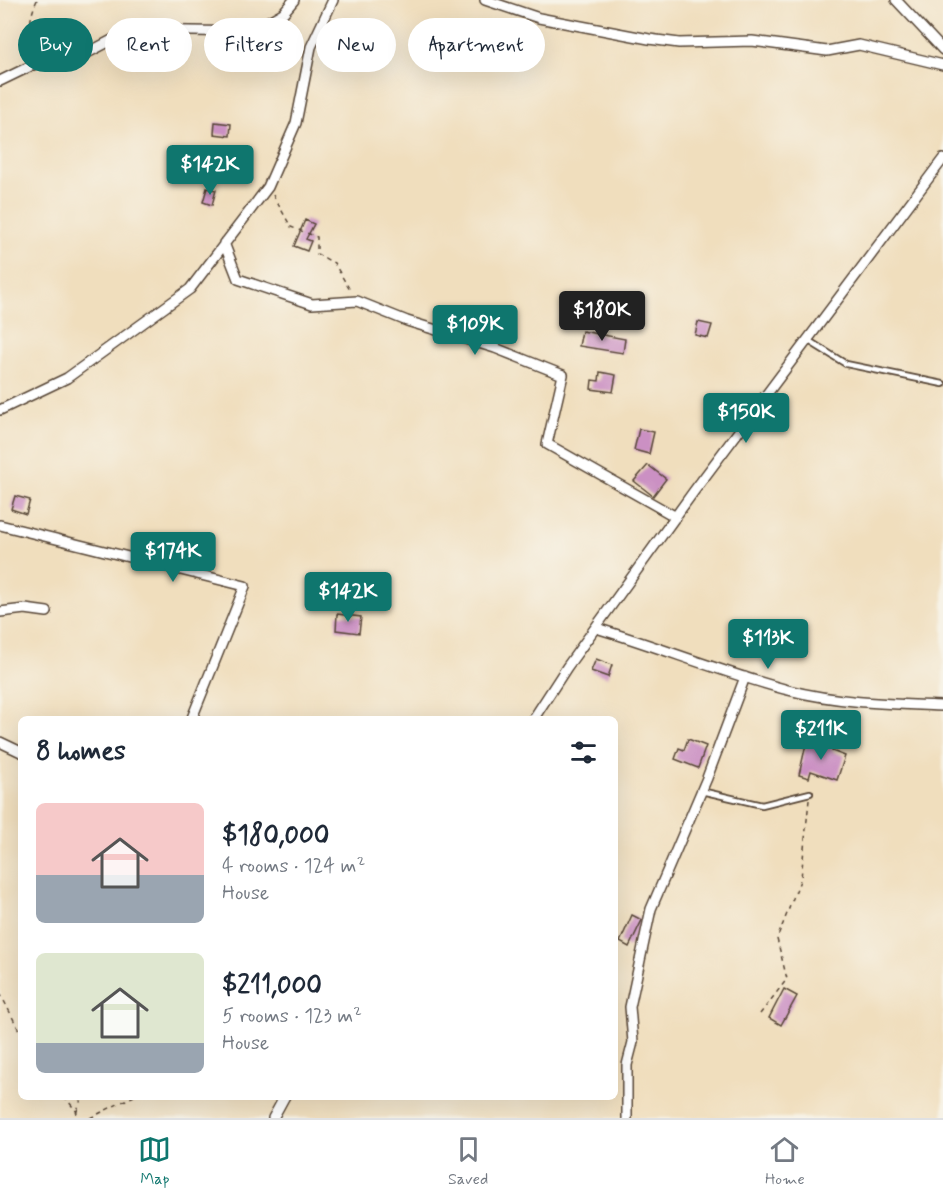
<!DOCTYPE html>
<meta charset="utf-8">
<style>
:root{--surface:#fff;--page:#f6f6f7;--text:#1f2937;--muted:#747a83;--line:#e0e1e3;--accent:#0f766e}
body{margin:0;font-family:Mynerve,sans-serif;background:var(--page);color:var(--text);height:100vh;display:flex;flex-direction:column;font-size:22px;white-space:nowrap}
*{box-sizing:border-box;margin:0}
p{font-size:20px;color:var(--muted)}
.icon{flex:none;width:33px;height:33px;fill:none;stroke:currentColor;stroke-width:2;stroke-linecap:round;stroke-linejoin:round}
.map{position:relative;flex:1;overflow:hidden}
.sheet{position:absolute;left:18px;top:716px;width:600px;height:384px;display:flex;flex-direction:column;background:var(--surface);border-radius:9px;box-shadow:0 6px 24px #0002}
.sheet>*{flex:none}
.hud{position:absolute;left:18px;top:18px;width:600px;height:54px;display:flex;gap:12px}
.price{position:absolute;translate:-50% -51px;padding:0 14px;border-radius:6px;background:var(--accent);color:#fff;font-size:20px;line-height:39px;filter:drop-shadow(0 2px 3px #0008)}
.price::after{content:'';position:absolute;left:50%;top:36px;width:18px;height:14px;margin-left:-9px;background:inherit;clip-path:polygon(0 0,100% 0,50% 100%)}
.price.on{background:#222;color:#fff}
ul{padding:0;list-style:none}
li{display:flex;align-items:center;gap:18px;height:150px;padding:0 18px}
li span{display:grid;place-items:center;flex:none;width:168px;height:120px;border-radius:9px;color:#555}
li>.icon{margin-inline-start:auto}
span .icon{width:72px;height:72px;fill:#fffc;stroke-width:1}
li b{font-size:26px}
h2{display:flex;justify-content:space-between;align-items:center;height:72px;padding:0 18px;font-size:26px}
.pill{padding:0 21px;border-radius:27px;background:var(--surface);box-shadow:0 6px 24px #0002;font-size:21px;line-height:54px}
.pill.on{background:var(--accent);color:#fff}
.tab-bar{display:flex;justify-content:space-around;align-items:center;height:84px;border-top:2px solid var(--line);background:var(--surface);font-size:16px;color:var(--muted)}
.tab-bar a{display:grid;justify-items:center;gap:3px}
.tab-bar .on{color:var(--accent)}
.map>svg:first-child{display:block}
.building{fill:#cb90c3}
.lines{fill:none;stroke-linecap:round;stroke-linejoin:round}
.service-casing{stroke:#564536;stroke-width:8}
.minor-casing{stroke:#564536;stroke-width:12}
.path{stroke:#564536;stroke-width:1.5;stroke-dasharray:4.5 4.5;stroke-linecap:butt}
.service{stroke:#fff;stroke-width:4.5}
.minor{stroke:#fff;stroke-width:9}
</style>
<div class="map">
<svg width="943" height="1118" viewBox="0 0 943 1118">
<rect width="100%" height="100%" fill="#f7f3e8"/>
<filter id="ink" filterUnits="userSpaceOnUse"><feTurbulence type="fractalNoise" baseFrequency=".0167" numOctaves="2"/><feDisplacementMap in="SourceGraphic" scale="12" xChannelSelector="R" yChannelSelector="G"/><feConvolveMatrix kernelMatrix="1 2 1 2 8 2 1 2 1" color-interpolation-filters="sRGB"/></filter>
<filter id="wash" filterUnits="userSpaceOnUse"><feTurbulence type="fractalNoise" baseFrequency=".008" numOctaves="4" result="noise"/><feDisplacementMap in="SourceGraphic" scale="24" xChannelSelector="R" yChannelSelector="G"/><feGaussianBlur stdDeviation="1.35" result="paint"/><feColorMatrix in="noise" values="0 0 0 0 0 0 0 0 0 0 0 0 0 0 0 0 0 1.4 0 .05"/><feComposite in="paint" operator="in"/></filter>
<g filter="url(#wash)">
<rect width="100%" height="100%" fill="#f0debd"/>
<g id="blocks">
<!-- building -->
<path class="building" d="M215,122L231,124L230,136L214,134Z
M207,188L216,190L212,205L203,202Z
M305,220L314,224L306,239L311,241L307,251L294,246Z
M698,322L712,325L708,338L695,335Z
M582,331L625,339L623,353L579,346Z
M600,372L616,375L613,392L591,389L592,380L599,381Z
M639,429L654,432L649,454L634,450Z
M648,465L666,479L653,496L634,481Z
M15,496L30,500L26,514L11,509Z
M337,614L361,617L359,633L336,630Z
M596,659L612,665L608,677L591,671Z
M688,739L706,746L698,768L675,759L679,748L684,750Z
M807,740L834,746L832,751L845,756L837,780L811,771L809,778L799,775Z
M632,915L642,920L629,947L620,942Z
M784,989L797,996L781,1025L769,1018Z"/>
</g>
</g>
<g filter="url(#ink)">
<use href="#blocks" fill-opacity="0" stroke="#564536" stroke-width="1.5"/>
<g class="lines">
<!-- service casing -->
<g class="service-casing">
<path id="service" d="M809,341L846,364L943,384
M701,791L762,805L810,793"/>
</g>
<!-- minor casing -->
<g class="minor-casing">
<path id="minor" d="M485,0L539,18L649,39L679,43L752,41L827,51L859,45L943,65
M896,0L943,50
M0,81L35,64L74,60L131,30L250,32L283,13L294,0
M224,243L238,279L312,304L357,301L407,321L495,348L563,375L547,444L676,517
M0,410L67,378L190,289L268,187L296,123L311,47L333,0
M0,525L245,586L192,718
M0,612L25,609L47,612
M596,628C660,647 723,673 788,690C839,703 891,704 943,706
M534,718L567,667L694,491L943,159
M0,742L21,752
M273,1118L285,1096
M627,1118V1065L633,1042L630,1007L651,909L707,778L745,677"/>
</g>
<!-- path -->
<path class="path" d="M37,0C28,21 28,32 38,53
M273,195L291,227L317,237V254L334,263L350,290
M0,993L21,1034
M760,1014L787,979L777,939L801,878L809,800
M64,1096L77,1112L74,1118
M77,1111L82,1096
M90,1118L134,1096"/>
<!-- service -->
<use href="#service" class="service"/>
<!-- minor -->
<use href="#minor" class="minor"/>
</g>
</g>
</svg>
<b class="price" style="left:210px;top:196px">$142K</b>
<b class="price on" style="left:602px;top:342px">$180K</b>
<b class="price" style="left:475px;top:356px">$109K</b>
<b class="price" style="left:746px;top:444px">$150K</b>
<b class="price" style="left:173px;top:583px">$174K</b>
<b class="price" style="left:348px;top:623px">$142K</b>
<b class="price" style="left:768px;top:670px">$113K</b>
<b class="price" style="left:821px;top:761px">$211K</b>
<div class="hud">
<a class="pill on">Buy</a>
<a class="pill">Rent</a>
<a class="pill">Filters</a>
<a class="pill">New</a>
<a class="pill">Apartment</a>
</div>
<section class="sheet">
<h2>8 homes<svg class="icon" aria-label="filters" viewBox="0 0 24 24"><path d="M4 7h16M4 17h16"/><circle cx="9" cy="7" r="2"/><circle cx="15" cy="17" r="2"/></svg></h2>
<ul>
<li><span style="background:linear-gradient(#f6c9c9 60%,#9aa5b1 0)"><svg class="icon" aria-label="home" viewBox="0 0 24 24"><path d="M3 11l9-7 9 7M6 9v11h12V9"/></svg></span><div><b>$180,000</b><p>4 rooms · 124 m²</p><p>House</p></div></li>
<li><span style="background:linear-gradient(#dfe7d0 75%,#9aa5b1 0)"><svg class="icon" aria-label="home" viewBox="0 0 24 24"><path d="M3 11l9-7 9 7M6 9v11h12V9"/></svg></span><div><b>$211,000</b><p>5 rooms · 123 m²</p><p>House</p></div></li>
</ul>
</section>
</div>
<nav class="tab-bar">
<a class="on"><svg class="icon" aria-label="map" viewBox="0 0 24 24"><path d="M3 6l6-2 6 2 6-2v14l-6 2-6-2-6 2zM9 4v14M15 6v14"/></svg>Map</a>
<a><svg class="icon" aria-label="saved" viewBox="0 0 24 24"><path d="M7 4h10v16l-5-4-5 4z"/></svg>Saved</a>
<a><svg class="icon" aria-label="home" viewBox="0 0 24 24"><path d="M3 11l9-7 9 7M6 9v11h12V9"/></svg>Home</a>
</nav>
